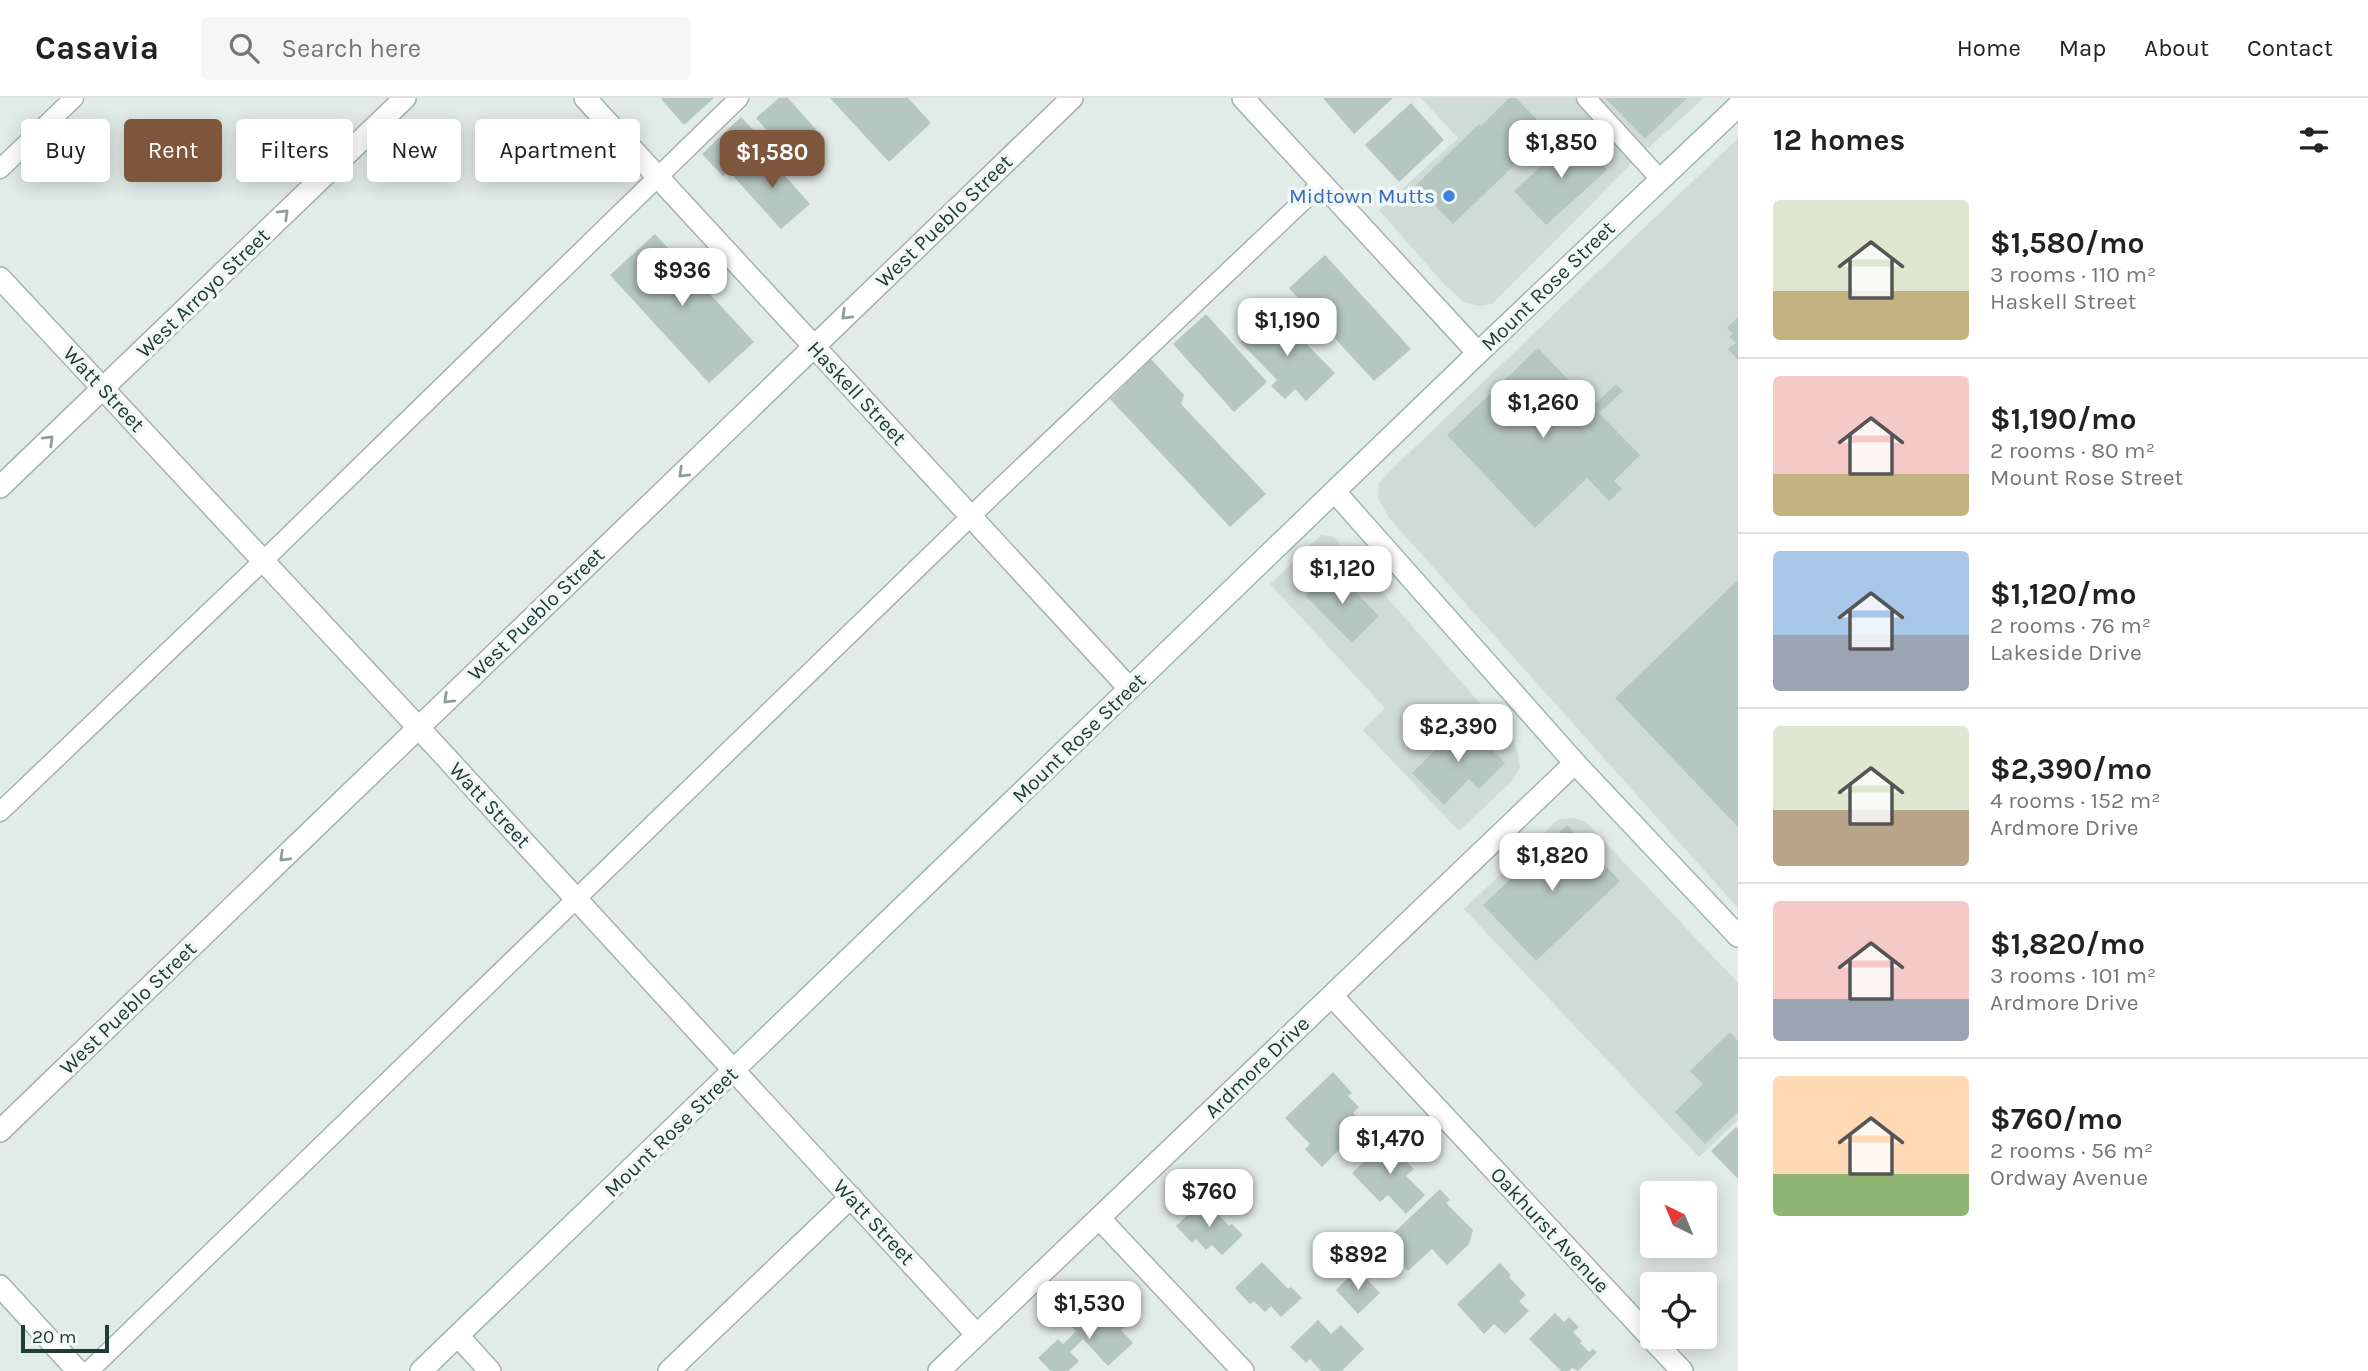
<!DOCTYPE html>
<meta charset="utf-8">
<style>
:root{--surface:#fff;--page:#f6f6f6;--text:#222;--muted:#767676;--line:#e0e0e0;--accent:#7e563b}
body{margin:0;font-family:Karla,sans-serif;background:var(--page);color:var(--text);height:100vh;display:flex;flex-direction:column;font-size:26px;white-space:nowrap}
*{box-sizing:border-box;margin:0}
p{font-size:23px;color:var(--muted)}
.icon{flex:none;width:38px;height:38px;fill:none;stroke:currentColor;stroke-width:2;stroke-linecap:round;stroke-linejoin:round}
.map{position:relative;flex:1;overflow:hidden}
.panel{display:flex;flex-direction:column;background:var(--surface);width:630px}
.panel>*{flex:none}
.banner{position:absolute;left:21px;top:21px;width:665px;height:63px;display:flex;gap:14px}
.needle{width:46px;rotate:317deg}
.buttons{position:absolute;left:1640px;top:1083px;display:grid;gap:14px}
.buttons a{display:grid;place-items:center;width:77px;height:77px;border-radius:7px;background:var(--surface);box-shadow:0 4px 18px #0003;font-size:35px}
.scale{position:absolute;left:21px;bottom:18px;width:88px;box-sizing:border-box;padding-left:7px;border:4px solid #213b38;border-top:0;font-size:19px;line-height:24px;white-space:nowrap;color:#213b38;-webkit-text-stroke:5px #f1f8f5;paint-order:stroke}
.price{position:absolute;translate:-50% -60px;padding:0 16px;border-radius:14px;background:#fff;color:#222;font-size:23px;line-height:46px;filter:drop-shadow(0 2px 4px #0008)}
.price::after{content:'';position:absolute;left:50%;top:42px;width:21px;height:16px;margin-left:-10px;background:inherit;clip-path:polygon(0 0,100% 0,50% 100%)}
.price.on{background:var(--accent);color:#fff}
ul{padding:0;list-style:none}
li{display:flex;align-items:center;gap:21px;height:175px;padding:0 35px}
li+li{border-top:2px solid var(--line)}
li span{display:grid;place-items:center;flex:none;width:196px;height:140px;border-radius:7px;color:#555}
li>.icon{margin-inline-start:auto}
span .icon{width:84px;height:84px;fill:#fffc;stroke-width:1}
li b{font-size:30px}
h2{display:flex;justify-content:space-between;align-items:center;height:84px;padding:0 35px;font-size:30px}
.tag{padding:0 24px;border-radius:7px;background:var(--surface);box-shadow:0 4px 18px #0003;font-size:24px;line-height:63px}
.tag.on{background:var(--accent);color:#fff}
header{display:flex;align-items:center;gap:42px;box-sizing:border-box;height:98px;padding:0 35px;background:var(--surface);border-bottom:2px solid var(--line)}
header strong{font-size:33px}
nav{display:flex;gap:38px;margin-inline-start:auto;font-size:24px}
.search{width:490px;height:63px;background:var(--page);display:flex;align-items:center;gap:18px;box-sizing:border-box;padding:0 24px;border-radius:7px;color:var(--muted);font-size:26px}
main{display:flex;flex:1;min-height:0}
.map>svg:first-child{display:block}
.built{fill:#cfdbd7}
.building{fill:#b6c6c1}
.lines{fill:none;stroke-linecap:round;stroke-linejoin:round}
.lane-casing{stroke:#a4b3b0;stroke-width:21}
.street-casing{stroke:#a4b3b0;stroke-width:24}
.secondary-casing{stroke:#9fb7b2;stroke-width:24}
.lane{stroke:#fff;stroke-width:18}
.street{stroke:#fff;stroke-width:21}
.secondary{stroke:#fff;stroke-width:21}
.oneway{stroke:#909d9c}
.shop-dot{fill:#3f7fe0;stroke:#f1f8f5;stroke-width:2.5}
.labels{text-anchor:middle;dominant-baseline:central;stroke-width:7;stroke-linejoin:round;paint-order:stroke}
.shop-label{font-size:21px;fill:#366cbe;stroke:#f1f8f5;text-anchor:end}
.street-label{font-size:21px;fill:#213b38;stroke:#f1f8f5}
</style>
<header>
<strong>Casavia</strong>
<div class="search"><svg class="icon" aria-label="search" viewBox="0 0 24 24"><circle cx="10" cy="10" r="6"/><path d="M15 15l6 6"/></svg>Search here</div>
<nav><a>Home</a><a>Map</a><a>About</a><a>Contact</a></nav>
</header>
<main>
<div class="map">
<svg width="1738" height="1273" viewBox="0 0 1738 1273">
<rect width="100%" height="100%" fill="#e1ebe8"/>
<!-- built -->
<path class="built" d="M1421,0H1704L1639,58L1492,206L1479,208L1464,204L1445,187L1379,112L1458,40Z
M1738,40V810L1390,421L1378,400L1379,386L1388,375Z
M1321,437L1334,439L1513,643L1518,655L1520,670L1512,683L1459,733L1363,632L1385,610L1270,486Z
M1575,720L1586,724L1738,885V1022L1699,1059L1464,811L1559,721Z"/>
<!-- building -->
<path class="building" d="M663,0H714L684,27L661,1Z
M779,0H788L820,36L792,61L756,20Z
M830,0H908L931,25L889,64Z
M1323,0H1393L1354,36Z
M1509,0H1516L1549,34L1453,126L1416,87L1479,26L1481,28Z
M1605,0H1687L1645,41Z
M1411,5L1444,42L1399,84L1365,47Z
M741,19L762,41L723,78L702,56Z
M1575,37L1607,72L1546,127L1514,93Z
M763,53L810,106L781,131L734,79Z
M655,136L754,244L709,285L610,177Z
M1325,157L1411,251L1374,283L1289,190Z
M1273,212L1335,275L1306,303L1295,291L1285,301L1271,288L1277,282L1240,244Z
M1206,216L1267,284L1234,314L1173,246Z
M1738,219V262L1728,251L1736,245L1729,239L1733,236L1727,230Z
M1538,250L1593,308L1616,286L1623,293L1599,315L1640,357L1614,383L1622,391L1609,403L1587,380L1535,430L1447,337Z
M1151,261L1184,297L1181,306L1266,396L1230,429L1110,301Z
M1333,471L1379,518L1352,545L1306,498Z
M1738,482V729L1615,600Z
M1464,624L1505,665L1479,691L1469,681L1444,707L1412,675Z
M1567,727L1620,783L1536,863L1483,807Z
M1730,934L1738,943V1014L1705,1046L1675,1014L1703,986L1690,973Z
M1333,974L1352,995L1348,998L1359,1009L1353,1015L1362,1024L1346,1039L1349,1042L1322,1069L1305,1051L1310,1046L1285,1020Z
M1736,1029L1738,1032V1081L1711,1053Z
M1391,1039L1406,1055L1402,1059L1414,1071L1406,1078L1425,1097L1406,1116L1388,1097L1380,1104L1352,1075Z
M1440,1091L1450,1102L1446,1105L1473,1132L1469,1146L1447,1167L1432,1151L1408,1173L1382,1146Z
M1204,1101L1229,1128L1232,1126L1243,1137L1222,1157L1212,1147L1206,1152L1196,1141L1192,1145L1176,1128Z
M1262,1164L1288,1191L1291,1189L1302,1200L1281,1219L1271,1208L1265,1214L1254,1203L1250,1206L1235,1190Z
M1500,1165L1511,1177L1509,1179L1526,1197L1519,1203L1529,1213L1505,1236L1494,1226L1484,1236L1457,1206Z
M1357,1171L1380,1195L1358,1216L1336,1192Z
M1092,1209L1102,1218L1110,1211L1126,1228L1121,1232L1133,1245L1108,1268L1083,1241L1070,1254L1079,1263L1068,1273H1051L1038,1260L1058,1241L1063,1246L1076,1233L1071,1228Z
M1555,1215L1564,1224L1569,1219L1579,1229L1573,1234L1582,1243L1580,1245L1589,1254L1593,1251L1597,1254L1578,1273L1572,1270L1569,1273H1561L1529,1241Z
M1318,1222L1331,1236L1341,1227L1364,1251L1342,1273H1321L1310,1261L1306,1265L1290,1249Z"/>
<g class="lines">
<!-- lane casing -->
<g class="lane-casing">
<path id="lane" d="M1586,0L1660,81
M0,71L74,0
M0,714L263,463L739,0
M89,1273L996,394L1322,85"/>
</g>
<!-- street casing -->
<g class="street-casing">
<path id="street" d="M585,0L1129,590
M1243,0L1478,255
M0,180L442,655L977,1237
M0,389L405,0
M1332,898L1682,1273
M0,1033L1072,0
M1099,1120L1243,1273
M0,1188L78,1273
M458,1238L490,1273
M669,1273L851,1099
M939,1273L1575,665"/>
</g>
<!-- secondary casing -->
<g class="secondary-casing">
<path id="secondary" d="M1335,394L1575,665L1738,838
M421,1273L1478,255L1738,8"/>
</g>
<!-- lane -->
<use href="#lane" class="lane"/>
<!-- street -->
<use href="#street" class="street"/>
<!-- secondary -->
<use href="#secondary" class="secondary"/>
</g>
<!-- one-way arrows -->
<defs><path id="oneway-chevron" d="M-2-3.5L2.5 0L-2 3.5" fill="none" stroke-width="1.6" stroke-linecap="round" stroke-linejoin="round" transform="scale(1.75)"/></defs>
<g class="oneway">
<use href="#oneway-chevron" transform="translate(284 116) rotate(-44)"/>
<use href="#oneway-chevron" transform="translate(846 217) rotate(136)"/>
<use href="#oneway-chevron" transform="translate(49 342) rotate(-44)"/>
<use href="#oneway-chevron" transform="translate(683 375) rotate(136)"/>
<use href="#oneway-chevron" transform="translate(448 601) rotate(136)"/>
<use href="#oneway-chevron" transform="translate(284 759) rotate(136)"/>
</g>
<!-- markers -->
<circle class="shop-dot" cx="1449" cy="98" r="7"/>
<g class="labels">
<!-- shop labels -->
<g class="shop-label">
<text x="1435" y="98">Midtown Mutts</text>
</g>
<!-- street labels -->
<g class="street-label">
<text transform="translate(944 123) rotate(-44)">West Pueblo Street</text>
<text transform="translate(1548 188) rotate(-44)">Mount Rose Street</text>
<text transform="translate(203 195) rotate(-44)">West Arroyo Street</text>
<text transform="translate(104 291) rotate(47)">Watt Street</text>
<text transform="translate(857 295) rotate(47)">Haskell Street</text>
<text transform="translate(536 516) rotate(-44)">West Pueblo Street</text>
<text transform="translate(1079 640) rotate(-44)">Mount Rose Street</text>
<text transform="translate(490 707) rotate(47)">Watt Street</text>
<text transform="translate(128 910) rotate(-44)">West Pueblo Street</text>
<text transform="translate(1257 969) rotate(-44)">Ardmore Drive</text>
<text transform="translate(671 1034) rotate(-44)">Mount Rose Street</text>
<text transform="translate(874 1124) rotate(47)">Watt Street</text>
<text transform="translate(1550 1132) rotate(47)">Oakhurst Avenue</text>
</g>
</g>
</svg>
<div class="buttons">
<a><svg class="needle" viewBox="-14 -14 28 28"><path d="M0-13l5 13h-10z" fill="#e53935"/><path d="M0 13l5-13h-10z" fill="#767676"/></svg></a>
<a><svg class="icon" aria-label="locate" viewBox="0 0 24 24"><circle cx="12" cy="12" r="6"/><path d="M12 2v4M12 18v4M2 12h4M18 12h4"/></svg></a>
</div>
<div class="scale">20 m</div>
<b class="price" style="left:1561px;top:82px">$1,850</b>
<b class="price on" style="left:772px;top:92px">$1,580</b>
<b class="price" style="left:682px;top:210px">$936</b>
<b class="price" style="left:1287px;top:260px">$1,190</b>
<b class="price" style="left:1543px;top:342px">$1,260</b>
<b class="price" style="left:1342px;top:508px">$1,120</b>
<b class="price" style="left:1458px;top:666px">$2,390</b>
<b class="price" style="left:1552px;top:795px">$1,820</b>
<b class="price" style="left:1390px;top:1078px">$1,470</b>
<b class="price" style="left:1209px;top:1131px">$760</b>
<b class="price" style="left:1358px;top:1194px">$892</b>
<b class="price" style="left:1089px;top:1243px">$1,530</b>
<div class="banner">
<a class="tag">Buy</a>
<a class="tag on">Rent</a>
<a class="tag">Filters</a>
<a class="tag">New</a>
<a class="tag">Apartment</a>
</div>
</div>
<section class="panel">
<h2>12 homes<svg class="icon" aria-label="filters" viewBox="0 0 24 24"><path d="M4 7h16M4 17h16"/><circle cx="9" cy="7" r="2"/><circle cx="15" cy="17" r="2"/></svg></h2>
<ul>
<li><span style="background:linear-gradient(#dfe7d0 65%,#c2b280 0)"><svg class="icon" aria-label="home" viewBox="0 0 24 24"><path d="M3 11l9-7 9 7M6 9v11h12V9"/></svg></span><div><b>$1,580/mo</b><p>3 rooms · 110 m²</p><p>Haskell Street</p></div></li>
<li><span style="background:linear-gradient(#f6c9c9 70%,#c2b280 0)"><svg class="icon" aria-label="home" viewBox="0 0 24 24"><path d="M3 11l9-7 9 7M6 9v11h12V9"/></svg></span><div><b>$1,190/mo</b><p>2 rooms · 80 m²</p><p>Mount Rose Street</p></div></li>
<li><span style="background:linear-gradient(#a9c7e8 60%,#9aa5b1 0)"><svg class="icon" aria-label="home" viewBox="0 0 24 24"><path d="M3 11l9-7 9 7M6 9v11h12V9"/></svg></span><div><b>$1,120/mo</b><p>2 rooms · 76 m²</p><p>Lakeside Drive</p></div></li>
<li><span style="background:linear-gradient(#dfe7d0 60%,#b9a48a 0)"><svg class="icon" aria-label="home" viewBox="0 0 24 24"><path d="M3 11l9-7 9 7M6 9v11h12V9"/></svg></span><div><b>$2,390/mo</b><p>4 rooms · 152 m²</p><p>Ardmore Drive</p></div></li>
<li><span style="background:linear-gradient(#f6c9c9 70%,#9aa5b1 0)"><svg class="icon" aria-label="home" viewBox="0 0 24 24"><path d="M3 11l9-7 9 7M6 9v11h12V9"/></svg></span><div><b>$1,820/mo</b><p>3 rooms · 101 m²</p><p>Ardmore Drive</p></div></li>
<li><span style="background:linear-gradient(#ffd9b3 70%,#8fb573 0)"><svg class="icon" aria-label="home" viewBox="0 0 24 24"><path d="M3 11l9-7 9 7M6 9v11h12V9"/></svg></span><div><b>$760/mo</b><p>2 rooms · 56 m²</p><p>Ordway Avenue</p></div></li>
</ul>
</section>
</main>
